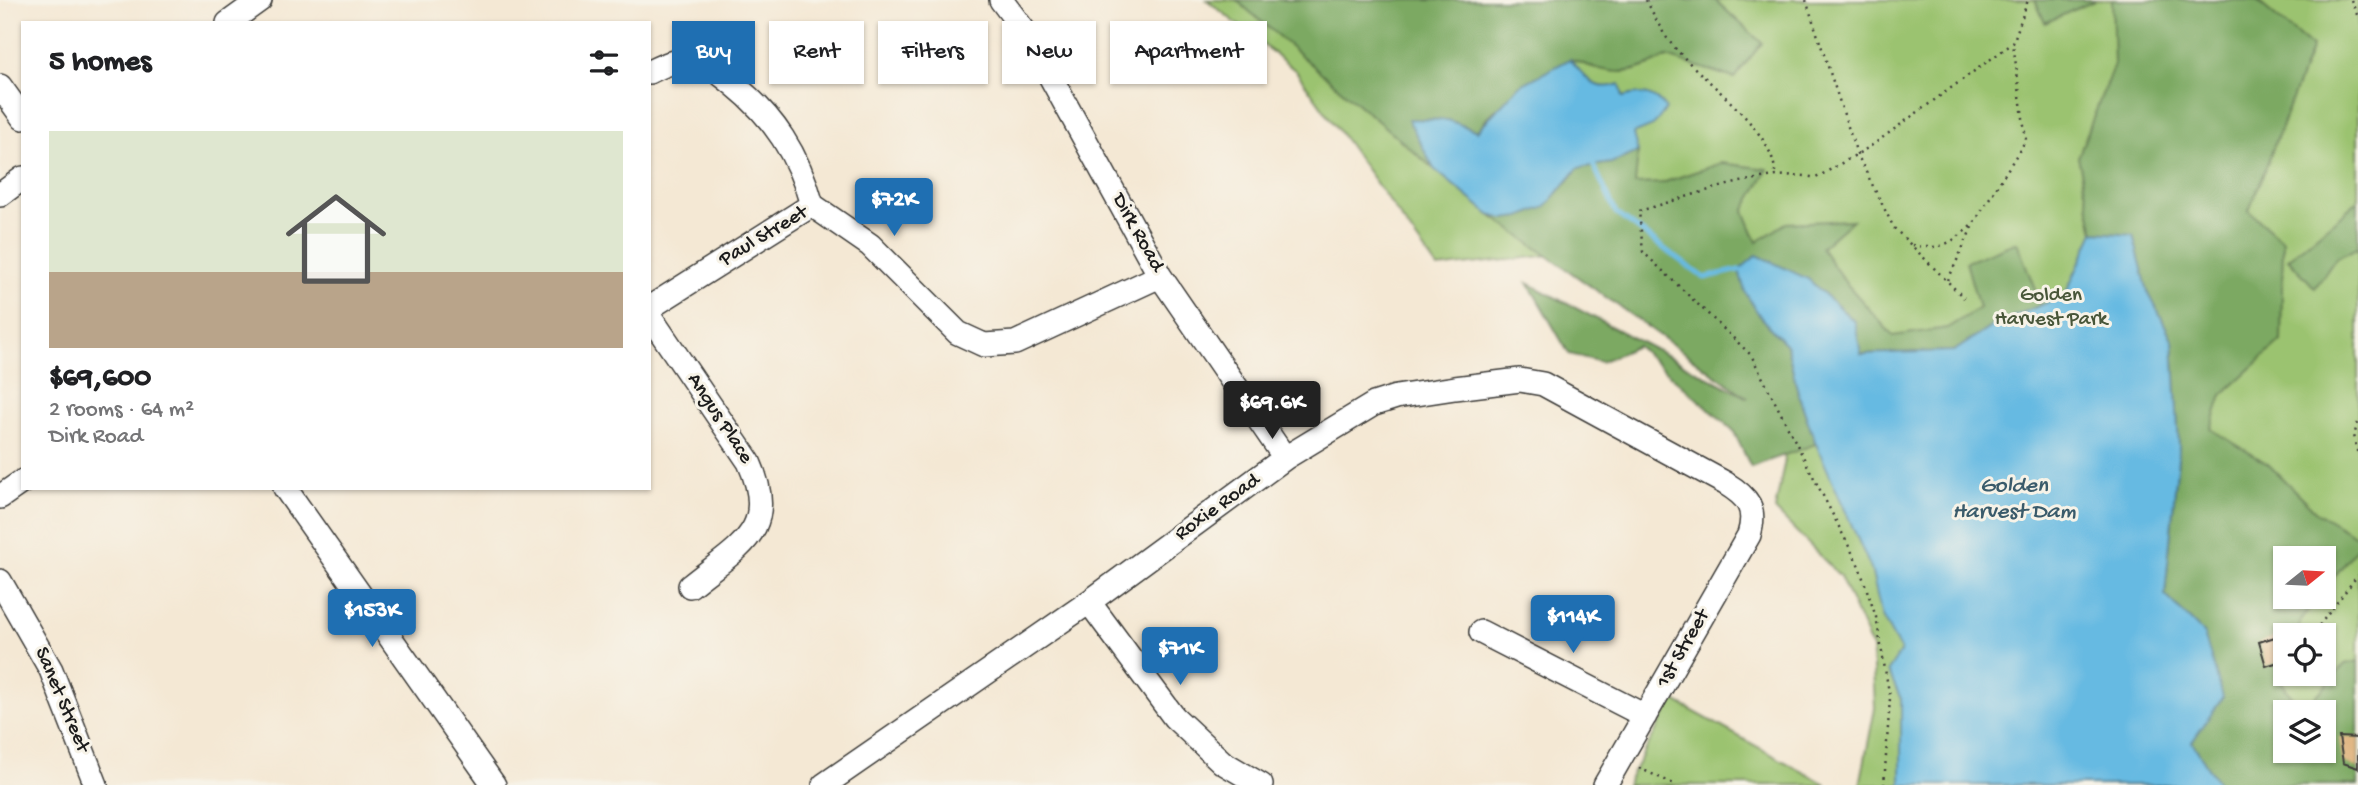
<!DOCTYPE html>
<meta charset="utf-8">
<style>
:root{--surface:#fff;--page:#f6f6f6;--text:#202124;--muted:#757577;--line:#e0e0e0;--accent:#1f6fb2}
body{margin:0;font-family:"Gochi Hand",sans-serif;background:var(--page);color:var(--text);height:100vh;display:flex;flex-direction:column;font-size:26px;white-space:nowrap}
*{box-sizing:border-box;margin:0}
p{font-size:23px;color:var(--muted)}
.icon{flex:none;width:38px;height:38px;fill:none;stroke:currentColor;stroke-width:2;stroke-linecap:round;stroke-linejoin:round}
.map{position:relative;flex:1;overflow:hidden}
.drawer{position:absolute;left:21px;top:21px;width:630px;height:469px;display:flex;flex-direction:column;background:var(--surface);border-radius:0px;box-shadow:0 2px 5px #0004}
.drawer>*{flex:none}
.top-card{position:absolute;left:672px;top:21px;width:665px;height:63px;display:flex;gap:14px}
.needle{width:46px;rotate:72deg}
.fabs{position:absolute;left:2273px;top:546px;display:grid;gap:14px}
.fabs a{display:grid;place-items:center;width:63px;height:63px;border-radius:0px;background:var(--surface);box-shadow:0 2px 5px #0004;font-size:35px}
.price{position:absolute;translate:-50% -60px;padding:0 16px;border-radius:7px;background:var(--accent);color:#fff;font-size:23px;line-height:46px;filter:drop-shadow(0 2px 4px #0008)}
.price::after{content:'';position:absolute;left:50%;top:42px;width:21px;height:16px;margin-left:-10px;background:inherit;clip-path:polygon(0 0,100% 0,50% 100%)}
.price.current{background:#222;color:#fff}
ul{padding:0;list-style:none}
li{display:grid;align-content:center;gap:14px;height:371px;padding:0 28px}
li+li{border-top:2px solid var(--line)}
li span{display:grid;place-items:center;height:217px;border-radius:0px;color:#555}
li>.icon{margin-inline-start:auto}
span .icon{width:126px;height:126px;fill:#fffc;stroke-width:1}
li b{font-size:30px}
h2{display:flex;justify-content:space-between;align-items:center;height:84px;padding:0 28px;font-size:30px}
.pill{padding:0 24px;border-radius:0px;background:var(--surface);box-shadow:0 2px 5px #0004;font-size:24px;line-height:63px}
.pill.current{background:var(--accent);color:#fff}
.map>svg:first-child{display:block}
.green{fill:#9bc370;stroke:#5c7046;stroke-width:2;fill-rule:evenodd}
.forest{fill:#7ca962;stroke:#4c623f;stroke-width:2;fill-rule:evenodd}
.water{fill:#66bae2;stroke:#416b7f;stroke-width:2}
.lines{fill:none;stroke-linecap:round;stroke-linejoin:round}
.stream{stroke:#66bae2;stroke-width:5}
.building{fill:#e1b785}
.minor-casing{stroke:#3c3b38;stroke-width:26}
.path{stroke:#3c3b38;stroke-width:2.5;stroke-dasharray:2 5;stroke-linecap:butt}
.minor{stroke:#fff;stroke-width:23}
.labels{text-anchor:middle;dominant-baseline:central;stroke-width:6;stroke-linejoin:round;paint-order:stroke}
.street-label{font-size:21px;fill:#1c1c1c;stroke:#f7f3e8}
.park-label{font-size:21px;fill:#485639;stroke:#f7f3e8}
.water-label{font-size:23px;font-style:italic;fill:#3a5b6b;stroke:#f7f3e8}
</style>
<div class="map">
<svg width="2358" height="785" viewBox="0 0 2358 785">
<rect width="100%" height="100%" fill="#f7f3e8"/>
<filter id="ink" filterUnits="userSpaceOnUse"><feTurbulence type="fractalNoise" baseFrequency=".0143" numOctaves="2"/><feDisplacementMap in="SourceGraphic" scale="14" xChannelSelector="R" yChannelSelector="G"/><feConvolveMatrix kernelMatrix="1 2 1 2 8 2 1 2 1" color-interpolation-filters="sRGB"/></filter>
<filter id="wash" filterUnits="userSpaceOnUse"><feTurbulence type="fractalNoise" baseFrequency=".00686" numOctaves="4" result="noise"/><feDisplacementMap in="SourceGraphic" scale="28" xChannelSelector="R" yChannelSelector="G"/><feGaussianBlur stdDeviation="1.57" result="paint"/><feColorMatrix in="noise" values="0 0 0 0 0 0 0 0 0 0 0 0 0 0 0 0 0 1.4 0 .05"/><feComposite in="paint" operator="in"/></filter>
<g filter="url(#wash)">
<rect width="100%" height="100%" fill="#f4e8d4"/>
<!-- green -->
<path class="green" d="M1207,0H2358V785H1860L1875,708L1872,648L1840,576L1775,510L1785,459L1754,403L1561,254L1437,268L1296,71ZM2286,558H2324V597H2286ZM2286,635H2324V674H2286ZM2286,712H2324V751H2286Z
M1673,700L1827,785H1626Z"/>
<!-- forest -->
<path class="forest" d="M1236,0H1715L1762,43L1734,78L1667,57C1627,78 1612,75 1570,59L1491,113L1477,131L1448,120L1409,119L1434,169Z
M2035,0H2096L2045,23Z
M2112,0H2256L2312,47L2249,211L2283,241L2281,341L2222,395L2211,429L2268,464L2316,512L2358,537V546L2324,590V558H2286V597H2319L2302,619L2296,635H2286L2285,667L2281,681L2302,712L2345,664L2358,661V785H2219L2192,742L2204,634L2165,595L2179,447L2173,341L2148,292L2133,236L2094,232L2078,157L2114,64ZM2286,712H2324V751H2286Z
M1638,152L1635,184L1662,183L1721,163L1768,169L1744,211L1757,242L1786,223L1853,220L1821,248L1845,282L1893,336L1947,328L1979,308L1966,262L2017,242L2041,305L1994,325L1954,351L1861,354L1854,321L1808,279L1761,318L1787,346L1799,396L1816,444L1751,467L1733,430L1637,346L1601,362L1569,354L1528,283L1748,398L1490,215C1530,226 1556,199 1578,168L1611,163Z
M2358,201V248L2336,258L2315,288L2288,259Z"/>
<!-- water -->
<path class="water" d="M1570,59C1586,78 1594,93 1620,84L1623,97C1642,91 1654,93 1666,109L1653,126L1633,134L1638,152L1611,163L1578,168L1546,207L1520,217L1504,219L1490,215L1434,169L1408,119L1448,120L1477,131L1519,86Z
M2094,232L2133,235L2148,292L2173,341L2179,447L2165,595L2204,634L2223,697L2192,742L2219,785H1901V699L1888,671L1901,651L1882,617L1871,569L1816,444L1799,396L1787,346L1761,318L1745,292L1739,270L1757,255L1808,279L1855,322L1861,354L1954,351L1994,325L2065,295Z"/>
<g class="lines">
<!-- stream -->
<path class="stream" d="M1594,166L1616,213L1704,278L1739,270"/>
</g>
<g id="blocks">
<!-- building -->
<path class="building" d="M2278,636L2285,660L2266,666L2259,642Z
M2339,737L2358,738V768L2343,763Z"/>
</g>
</g>
<g filter="url(#ink)">
<use href="#blocks" fill-opacity="0" stroke="#3c3b38" stroke-width="2"/>
<g class="lines">
<!-- minor casing -->
<g class="minor-casing">
<path id="minor" d="M1001,0L1028,36L1160,276L1285,458
M228,23L260,0
M649,72C662,66 676,59 691,60C708,62 720,74 733,84C774,117 798,154 812,205
M0,86L23,118
M0,195L23,178
M649,308L812,205L870,245L958,333L984,345L1015,343L1160,276
M649,315L749,462C780,531 739,546 690,586
M285,488L494,785
M0,497L23,481
M0,581L51,670L96,785
M1089,602L1174,717L1222,762L1261,785
M1481,632L1645,716
M824,785L1089,602L1285,458L1374,404L1396,397L1455,388L1520,380L1543,384L1725,483C1748,497 1757,508 1749,535L1605,785"/>
</g>
<!-- path -->
<path class="path" d="M1646,0C1654,14 1660,30 1670,42C1696,76 1777,130 1775,175
M1806,0L1857,154L1894,228L1964,298
M2351,0L2358,17
M1912,245C1940,251 1950,244 1971,226
M1948,280L1974,223L2026,140L2013,43
M2358,423L2354,435L2358,456
M2301,635L2318,627L2358,575
M1639,768L1676,785
M1884,785L1890,698L1876,617L1859,566L1751,355L1643,252L1639,211C1687,198 1768,166 1816,178L1871,146L2013,43L2028,0"/>
<!-- minor -->
<use href="#minor" class="minor"/>
</g>
</g>
<g class="labels">
<!-- street labels -->
<g class="street-label">
<text transform="translate(1137 233) rotate(61)">Dirk Road</text>
<text transform="translate(764 237) rotate(-31)">Paul Street</text>
<text transform="translate(719 419) rotate(57)">Angus Place</text>
<text transform="translate(1218 508) rotate(-36)">Roxie Road</text>
<text transform="translate(1684 649) rotate(-60)">1st Street</text>
<text transform="translate(61 700) rotate(67)">Sanet Street</text>
</g>
<!-- park labels -->
<g class="park-label">
<text x="2051" y="296">Golden<tspan x="2051" dy="24">Harvest Park</tspan></text>
</g>
<!-- water labels -->
<g class="water-label">
<text x="2014" y="486">Golden<tspan x="2014" dy="26">Harvest Dam</tspan></text>
</g>
</g>
</svg>
<div class="fabs">
<a><svg class="needle" viewBox="-14 -14 28 28"><path d="M0-13l5 13h-10z" fill="#e53935"/><path d="M0 13l5-13h-10z" fill="#757577"/></svg></a>
<a><svg class="icon" aria-label="locate" viewBox="0 0 24 24"><circle cx="12" cy="12" r="6"/><path d="M12 2v4M12 18v4M2 12h4M18 12h4"/></svg></a>
<a><svg class="icon" aria-label="layers" viewBox="0 0 24 24"><path d="M12 4l9 5-9 5-9-5zM3 14l9 5 9-5"/></svg></a>
</div>
<b class="price" style="left:894px;top:238px">$72K</b>
<b class="price current" style="left:1272px;top:441px">$69.6K</b>
<b class="price" style="left:372px;top:649px">$153K</b>
<b class="price" style="left:1573px;top:655px">$114K</b>
<b class="price" style="left:1180px;top:687px">$71K</b>
<div class="top-card">
<a class="pill current">Buy</a>
<a class="pill">Rent</a>
<a class="pill">Filters</a>
<a class="pill">New</a>
<a class="pill">Apartment</a>
</div>
<section class="drawer">
<h2>5 homes<svg class="icon" aria-label="filters" viewBox="0 0 24 24"><path d="M4 7h16M4 17h16"/><circle cx="9" cy="7" r="2"/><circle cx="15" cy="17" r="2"/></svg></h2>
<ul>
<li><span style="background:linear-gradient(#dfe7d0 65%,#b9a48a 0)"><svg class="icon" aria-label="home" viewBox="0 0 24 24"><path d="M3 11l9-7 9 7M6 9v11h12V9"/></svg></span><div><b>$69,600</b><p>2 rooms · 64 m²</p><p>Dirk Road</p></div></li>
</ul>
</section>
</div>
